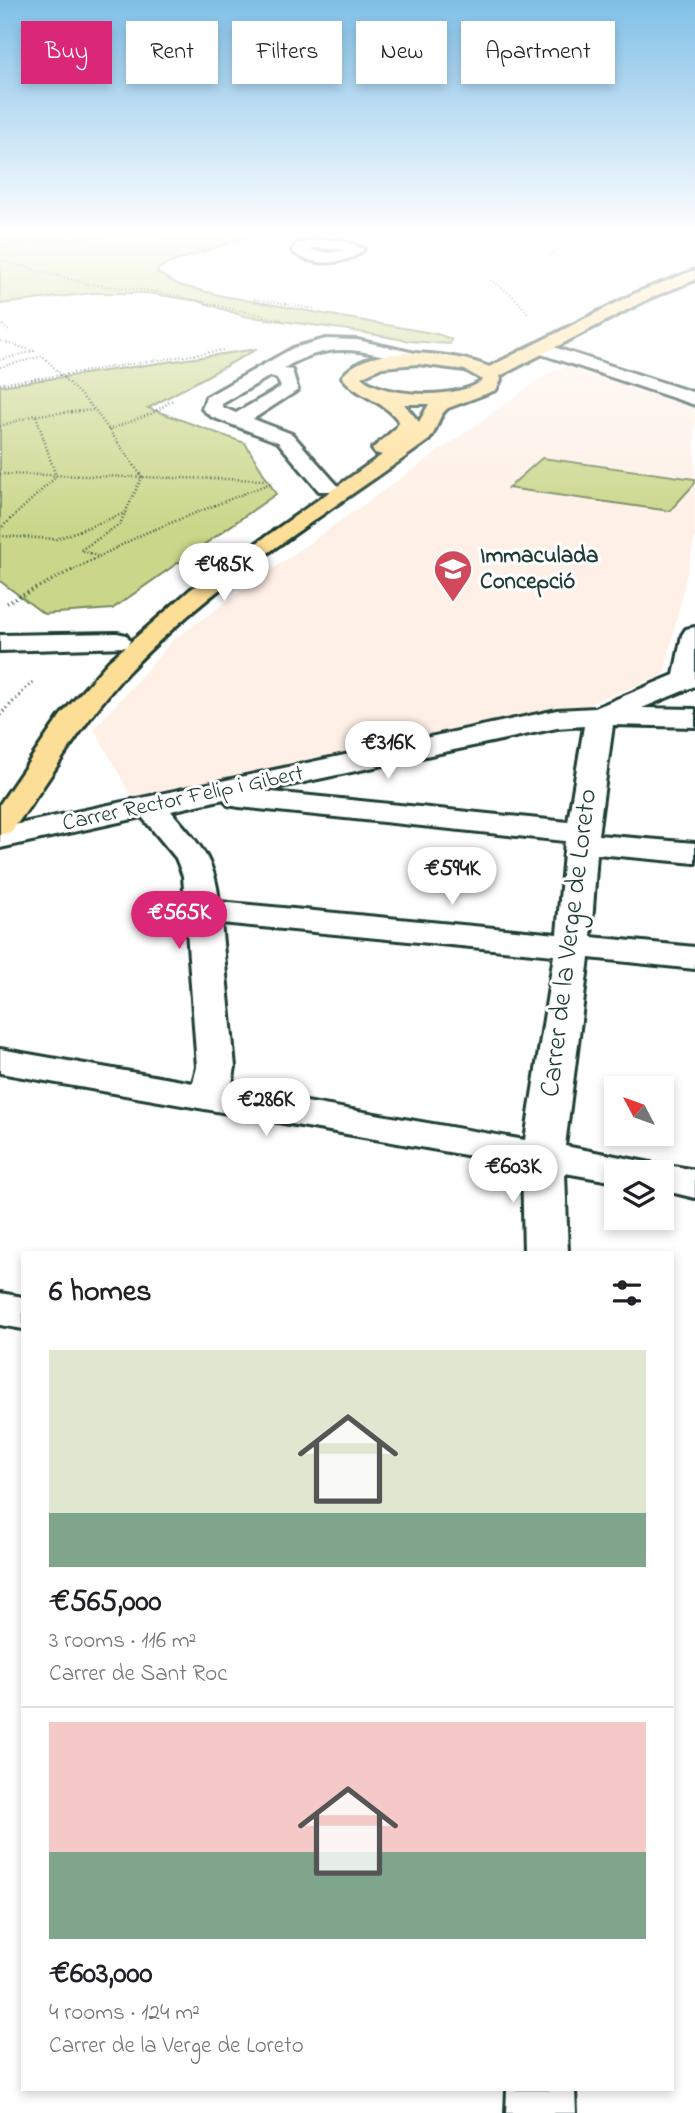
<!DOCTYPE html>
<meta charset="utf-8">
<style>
:root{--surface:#fff;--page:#f2f2f2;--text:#202124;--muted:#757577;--line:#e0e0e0;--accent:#db2777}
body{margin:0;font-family:"Indie Flower",sans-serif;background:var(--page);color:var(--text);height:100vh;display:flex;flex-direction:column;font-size:26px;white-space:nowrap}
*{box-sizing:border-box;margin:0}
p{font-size:23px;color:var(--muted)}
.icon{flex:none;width:38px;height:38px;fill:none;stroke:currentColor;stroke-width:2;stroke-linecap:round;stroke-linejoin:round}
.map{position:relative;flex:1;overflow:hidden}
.drawer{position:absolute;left:21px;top:1251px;width:653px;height:840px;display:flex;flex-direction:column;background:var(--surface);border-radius:0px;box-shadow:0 4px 10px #0003}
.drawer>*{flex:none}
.guide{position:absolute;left:21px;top:21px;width:654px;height:63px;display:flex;gap:14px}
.needle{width:46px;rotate:311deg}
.tools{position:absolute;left:604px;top:1076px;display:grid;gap:14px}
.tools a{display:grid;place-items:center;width:70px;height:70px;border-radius:0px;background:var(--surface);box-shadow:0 4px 10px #0003;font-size:35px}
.price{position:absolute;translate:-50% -60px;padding:0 16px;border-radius:24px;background:#fff;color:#222;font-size:23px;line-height:46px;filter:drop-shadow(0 2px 4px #0008)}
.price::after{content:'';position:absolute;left:50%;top:42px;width:21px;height:16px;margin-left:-10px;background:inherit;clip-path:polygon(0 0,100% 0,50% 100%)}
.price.on{background:var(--accent);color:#fff}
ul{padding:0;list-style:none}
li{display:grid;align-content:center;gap:14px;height:371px;padding:0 28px}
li+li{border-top:2px solid var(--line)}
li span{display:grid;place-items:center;height:217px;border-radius:0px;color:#555}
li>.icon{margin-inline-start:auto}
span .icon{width:126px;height:126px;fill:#fffc;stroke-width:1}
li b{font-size:30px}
h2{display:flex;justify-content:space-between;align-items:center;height:84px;padding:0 28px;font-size:30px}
.tag{padding:0 24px;border-radius:0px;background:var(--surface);box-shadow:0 4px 10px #0003;font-size:24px;line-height:63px}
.tag.on{background:var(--accent);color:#fff}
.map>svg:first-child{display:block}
.built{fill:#fef0e6}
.green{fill:#cad68a;stroke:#748a5f;stroke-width:2}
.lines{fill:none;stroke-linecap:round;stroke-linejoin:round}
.minor-casing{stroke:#1f3d34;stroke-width:6}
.major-casing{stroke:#1f3d34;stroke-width:6}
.path-far2{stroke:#1f3d34;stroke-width:2;stroke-dasharray:1 2.5;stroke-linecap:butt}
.path-far1{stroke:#1f3d34;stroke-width:2.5;stroke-dasharray:1 2.5;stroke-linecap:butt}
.path{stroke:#1f3d34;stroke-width:3.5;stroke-dasharray:1 3.5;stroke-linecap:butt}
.minor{fill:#fff;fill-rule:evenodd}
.major{fill:#fdde96;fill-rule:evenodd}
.labels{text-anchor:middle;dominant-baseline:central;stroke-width:6;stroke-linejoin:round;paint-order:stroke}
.far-poi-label{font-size:23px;font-weight:bold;fill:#1f3d34;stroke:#fff;text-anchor:start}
.far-street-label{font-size:23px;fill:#1f3d34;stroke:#fff}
.street-label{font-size:28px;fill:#1f3d34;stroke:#fff}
</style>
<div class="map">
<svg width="695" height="2113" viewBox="0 0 695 2113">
<rect width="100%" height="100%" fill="#fff"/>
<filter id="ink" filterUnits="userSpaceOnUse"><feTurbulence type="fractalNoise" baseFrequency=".0143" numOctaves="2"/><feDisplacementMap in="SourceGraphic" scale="14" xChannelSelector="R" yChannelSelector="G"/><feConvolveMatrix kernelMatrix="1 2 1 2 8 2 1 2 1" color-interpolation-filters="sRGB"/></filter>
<g filter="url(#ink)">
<!-- built -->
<path class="built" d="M576,363L695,404V538L664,675L582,707L550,708L133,799L94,729L173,640L547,374Z"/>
<!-- green -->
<path class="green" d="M0,232H262L167,264L158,269V273L179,285L223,296L437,334L451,339L450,344L410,341L342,329L244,316L198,301L147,293H92L0,304Z
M257,349L148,408L245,443L276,494L112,609L44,614L0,581V386Z
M542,458L695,479V483L670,511L508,488Z"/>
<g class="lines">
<!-- minor casing -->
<g class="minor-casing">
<path id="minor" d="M315,240H342L364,249C349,266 308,267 292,251L296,244ZM315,248L345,250L329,253L309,250Z
M326,339L357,340L424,355L427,359L418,364C364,352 335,338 284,368L292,370L298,390L253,419L292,434L338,486L335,491H319L278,442L212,417L202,409L206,397L293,348ZM270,376L277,378L281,387L236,413L222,407V404Z
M541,343L695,393V405L535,352L532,348L535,344Z
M695,627V686L642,708L695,709V727L613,725L598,835L695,843V863L597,854L591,937L695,947V969L589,958L565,1146L651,1163L653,1166L662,1164L695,1170V1198L662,1190V1172H616V1182L565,1173L568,1253H524L522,1165L0,1073V1049L193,1083L197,1067L183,876L176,858L142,817L0,848V828L557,710L595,708L674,675L682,635L686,629ZM584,726L568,822L262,791L557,728ZM224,799L228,805L239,807L565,841L557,934L219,902C215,857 198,844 171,811ZM221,923L554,955L525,1140L231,1089L235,1067Z
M117,633L126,635L130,641L126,647L0,651V635Z
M0,1293L23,1297V1329L0,1325Z
M507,2090H575L576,2113H506Z"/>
</g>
<!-- major casing -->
<g class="major-casing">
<path id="major" d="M695,270V280L650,298L500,376L501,380L496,390L448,408C437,416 438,430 429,440C327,514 214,581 127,673C82,722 51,779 11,832L0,835V804L61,715L109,661L191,589L382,455L375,453L372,449L396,428L399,422C386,401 357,397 342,377C367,342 454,352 489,367L638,292ZM418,364L465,370L483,380C460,400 383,398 361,377L382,367ZM404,404H429L419,422Z"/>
</g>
<!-- path-far2 -->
<path class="path-far2" d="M0,243L12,245L144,232
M549,257L573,232
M0,260L88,284L159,292L282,320
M490,280L512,295L528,313
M254,299L316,309
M0,323L9,331
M0,341L34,351L0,360
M0,367L43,356L66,380
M28,380L224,350"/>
<!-- path-far1 -->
<path class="path-far1" d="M64,378L95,410L142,477L120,524L81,550L97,556
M0,384L39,378
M36,415L94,410
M0,426L36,415L56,477L0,529
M108,430L151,414L173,400
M0,474L270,480
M0,536L57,539L125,513
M71,571L143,534L273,482"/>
<!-- path -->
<path class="path" d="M7,603L74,569
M0,715L34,681"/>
<!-- minor -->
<use href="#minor" class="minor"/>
<!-- major -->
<use href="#major" class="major"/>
</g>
</g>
<!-- sky -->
<linearGradient id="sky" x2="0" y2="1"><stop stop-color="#80bfe7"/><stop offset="0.44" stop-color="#fff"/><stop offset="1" stop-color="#fff" stop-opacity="0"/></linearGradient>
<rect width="695" height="528" fill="url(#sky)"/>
<!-- icons -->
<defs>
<g id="school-pin" transform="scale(2.0125)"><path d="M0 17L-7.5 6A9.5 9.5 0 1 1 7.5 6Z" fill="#d1495b" stroke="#fff"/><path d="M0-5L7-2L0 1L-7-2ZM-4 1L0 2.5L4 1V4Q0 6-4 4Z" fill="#fff"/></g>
</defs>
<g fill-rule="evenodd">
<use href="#school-pin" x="453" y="569"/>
</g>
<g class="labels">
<!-- far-poi labels -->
<g class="far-poi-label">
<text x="480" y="556">Immaculada<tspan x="480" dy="26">Concepció</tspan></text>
</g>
<!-- far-street labels -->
<g class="far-street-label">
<text transform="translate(183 799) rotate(-12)">Carrer Rector Felip i Gibert</text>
</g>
<!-- street labels -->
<g class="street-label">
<text transform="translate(570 943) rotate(-83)">Carrer de la Verge de Loreto</text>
</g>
</g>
</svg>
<div class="tools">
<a><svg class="needle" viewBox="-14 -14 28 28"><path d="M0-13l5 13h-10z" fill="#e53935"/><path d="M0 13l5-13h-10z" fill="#757577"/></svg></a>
<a><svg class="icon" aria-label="layers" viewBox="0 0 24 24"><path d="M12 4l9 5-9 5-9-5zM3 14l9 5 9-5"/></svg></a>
</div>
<b class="price" style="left:224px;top:603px">€485K</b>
<b class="price" style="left:388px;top:781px">€316K</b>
<b class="price" style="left:452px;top:907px">€594K</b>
<b class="price on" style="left:179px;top:951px">€565K</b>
<b class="price" style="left:266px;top:1138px">€286K</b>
<b class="price" style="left:513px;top:1205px">€603K</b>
<div class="guide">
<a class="tag on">Buy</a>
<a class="tag">Rent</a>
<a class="tag">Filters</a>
<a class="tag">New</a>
<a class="tag">Apartment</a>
</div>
<section class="drawer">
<h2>6 homes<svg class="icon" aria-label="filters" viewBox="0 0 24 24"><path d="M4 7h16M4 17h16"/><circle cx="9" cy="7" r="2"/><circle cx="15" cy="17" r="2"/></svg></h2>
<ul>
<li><span style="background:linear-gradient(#dfe7d0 75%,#7fa58c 0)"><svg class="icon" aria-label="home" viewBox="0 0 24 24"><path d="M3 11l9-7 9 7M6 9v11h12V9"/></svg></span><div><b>€565,000</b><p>3 rooms · 116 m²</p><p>Carrer de Sant Roc</p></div></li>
<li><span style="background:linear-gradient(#f6c9c9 60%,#7fa58c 0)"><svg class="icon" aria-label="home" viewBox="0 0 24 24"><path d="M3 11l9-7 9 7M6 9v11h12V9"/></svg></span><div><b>€603,000</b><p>4 rooms · 124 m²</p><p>Carrer de la Verge de Loreto</p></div></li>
</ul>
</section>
</div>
